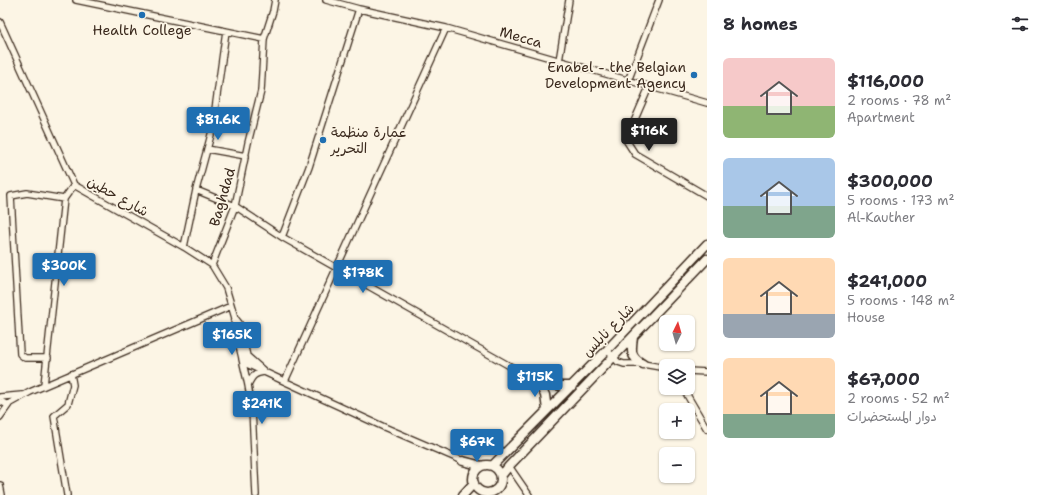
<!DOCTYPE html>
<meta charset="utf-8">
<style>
:root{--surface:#fff;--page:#f7f7f7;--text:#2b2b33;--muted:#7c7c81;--accent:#1f6fb2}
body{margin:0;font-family:"Shantell Sans","Playpen Sans Arabic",sans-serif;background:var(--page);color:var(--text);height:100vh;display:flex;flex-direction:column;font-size:15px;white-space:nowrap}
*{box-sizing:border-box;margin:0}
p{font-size:13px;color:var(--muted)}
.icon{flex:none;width:22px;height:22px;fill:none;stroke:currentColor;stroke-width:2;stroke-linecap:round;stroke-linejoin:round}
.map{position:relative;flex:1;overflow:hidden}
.details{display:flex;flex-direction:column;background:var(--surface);width:340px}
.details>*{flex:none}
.needle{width:26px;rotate:5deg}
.fabs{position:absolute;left:659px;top:315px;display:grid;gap:8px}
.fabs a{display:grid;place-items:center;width:36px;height:36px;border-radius:6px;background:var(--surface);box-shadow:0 1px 3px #0004;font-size:20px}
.price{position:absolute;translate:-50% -34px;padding:0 9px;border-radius:4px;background:var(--accent);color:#fff;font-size:13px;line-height:26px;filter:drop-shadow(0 1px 2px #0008)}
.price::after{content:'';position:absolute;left:50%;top:24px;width:12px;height:9px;margin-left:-6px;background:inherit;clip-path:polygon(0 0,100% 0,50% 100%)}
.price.selected{background:#222;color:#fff}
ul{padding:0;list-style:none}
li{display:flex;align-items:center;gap:12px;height:100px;padding:0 16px}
li span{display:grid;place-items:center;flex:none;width:112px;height:80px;border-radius:6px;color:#555}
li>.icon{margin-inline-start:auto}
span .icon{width:48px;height:48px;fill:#fffc;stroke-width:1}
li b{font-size:17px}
h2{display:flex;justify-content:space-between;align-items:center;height:48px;padding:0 16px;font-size:17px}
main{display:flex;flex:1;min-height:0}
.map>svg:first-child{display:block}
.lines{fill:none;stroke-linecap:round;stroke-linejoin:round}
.street-casing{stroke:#3b2a1e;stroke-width:8}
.secondary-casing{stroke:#3b2a1e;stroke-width:11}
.street{stroke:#fcf5e5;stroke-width:5.5}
.secondary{stroke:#fcf5e5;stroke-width:8}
.poi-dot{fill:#1f6fb2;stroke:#fcf5e5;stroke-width:1.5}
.labels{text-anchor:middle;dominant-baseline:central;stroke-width:3.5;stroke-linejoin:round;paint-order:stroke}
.poi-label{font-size:14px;fill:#3b2a1e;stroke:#fcf5e5}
.street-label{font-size:14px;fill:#3b2a1e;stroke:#fcf5e5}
</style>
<main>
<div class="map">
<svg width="707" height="495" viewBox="0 0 707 495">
<rect width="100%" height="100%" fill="#fcf5e5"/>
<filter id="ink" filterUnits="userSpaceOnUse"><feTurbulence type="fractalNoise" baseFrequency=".025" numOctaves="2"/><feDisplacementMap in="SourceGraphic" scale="8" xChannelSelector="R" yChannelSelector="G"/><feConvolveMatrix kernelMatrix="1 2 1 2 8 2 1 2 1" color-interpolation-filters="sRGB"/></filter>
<g filter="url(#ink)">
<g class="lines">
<!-- street casing -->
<g class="street-casing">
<path id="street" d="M76,0L264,39L273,11L275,0
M326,0L359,9L446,28L707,103
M0,22L74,185L184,247L212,265L226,288L235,318L239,323L247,356L265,372
M559,61L569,0
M628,81L659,0
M649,87L626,140L635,154L707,196
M207,149L246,156
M196,190L235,206L282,237L538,382
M282,237L309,167L359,9
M184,247L196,190L212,131L226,31
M212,265L235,206L248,143L261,91L264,39
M235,318L234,325L242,358L249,365L384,427L463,461
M607,350L618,362L624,364H643L666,368
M48,358H25L20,354L11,196L27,193L64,199
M242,359L248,385L252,409L256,495
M688,371L707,372
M285,381L446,28
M44,385L64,199L74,185
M248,385C252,376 255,373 264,372
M683,388L707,429
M0,397L22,395
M0,401L8,405
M0,417L10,403L30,392L231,306
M509,466L529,495
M0,485L2,495
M67,495L54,416L68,404L73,385L71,374"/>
</g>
<!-- secondary casing -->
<g class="secondary-casing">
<path id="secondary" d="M633,337C631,351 630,357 643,364
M538,382L562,386H572
M538,382L545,395L547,410
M463,461L482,466
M473 479a14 14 0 1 1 28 0a14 14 0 1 1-28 0Z
M492,466L607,350L707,244
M501,476L509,466L707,259
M463,495L474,483"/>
</g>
<!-- street -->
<use href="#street" class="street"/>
<!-- secondary -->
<use href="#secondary" class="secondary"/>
</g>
</g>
<!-- markers -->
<g class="poi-dot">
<circle cx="142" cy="15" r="4"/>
<circle cx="694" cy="75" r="4"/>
<circle cx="323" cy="140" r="4"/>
</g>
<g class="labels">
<!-- poi labels -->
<g class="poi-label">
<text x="142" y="30">Health College</text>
<text x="686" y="67" text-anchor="end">Enabel - the Belgian<tspan x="686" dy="16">Development Agency</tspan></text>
<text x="331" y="132" text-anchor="start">عمارة منظمة<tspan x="331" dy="16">التحرير</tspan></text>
</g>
<!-- street labels -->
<g class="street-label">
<text transform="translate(521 37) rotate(16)">Mecca</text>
<text transform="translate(118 196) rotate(29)">شارع حطين</text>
<text transform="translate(222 197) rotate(-74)">Baghdad</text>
<text transform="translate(608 330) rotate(-46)">شارع نابلس</text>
</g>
</g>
</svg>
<div class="fabs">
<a><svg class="needle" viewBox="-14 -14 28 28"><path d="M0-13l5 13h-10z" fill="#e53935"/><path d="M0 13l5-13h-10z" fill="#7c7c81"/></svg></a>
<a><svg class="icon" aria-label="layers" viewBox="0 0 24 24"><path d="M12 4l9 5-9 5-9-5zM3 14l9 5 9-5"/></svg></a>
<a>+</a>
<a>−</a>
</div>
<b class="price" style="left:218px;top:141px">$81.6K</b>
<b class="price selected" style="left:649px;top:152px">$116K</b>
<b class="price" style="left:64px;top:287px">$300K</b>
<b class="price" style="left:363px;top:294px">$178K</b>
<b class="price" style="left:232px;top:356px">$165K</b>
<b class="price" style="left:535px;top:398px">$115K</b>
<b class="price" style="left:262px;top:425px">$241K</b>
<b class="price" style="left:477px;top:463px">$67K</b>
</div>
<section class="details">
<h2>8 homes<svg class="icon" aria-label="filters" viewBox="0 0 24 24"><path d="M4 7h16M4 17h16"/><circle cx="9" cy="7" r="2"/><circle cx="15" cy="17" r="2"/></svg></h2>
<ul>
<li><span style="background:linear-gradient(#f6c9c9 60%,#8fb573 0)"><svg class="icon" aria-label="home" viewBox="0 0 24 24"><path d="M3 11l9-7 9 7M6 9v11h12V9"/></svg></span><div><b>$116,000</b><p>2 rooms · 78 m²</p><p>Apartment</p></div></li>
<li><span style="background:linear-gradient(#a9c7e8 60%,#7fa58c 0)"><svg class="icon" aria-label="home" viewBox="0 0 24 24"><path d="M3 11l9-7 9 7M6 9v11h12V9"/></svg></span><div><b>$300,000</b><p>5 rooms · 173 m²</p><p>Al-Kauther</p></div></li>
<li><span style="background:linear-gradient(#ffd9b3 70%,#9aa5b1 0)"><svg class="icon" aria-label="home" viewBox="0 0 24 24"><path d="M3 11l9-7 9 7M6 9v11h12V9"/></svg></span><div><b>$241,000</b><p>5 rooms · 148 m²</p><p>House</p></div></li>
<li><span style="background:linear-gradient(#ffd9b3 70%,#7fa58c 0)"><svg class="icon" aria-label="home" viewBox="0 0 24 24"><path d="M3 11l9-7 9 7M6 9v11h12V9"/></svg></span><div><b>$67,000</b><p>2 rooms · 52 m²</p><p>دوار المستحضرات</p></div></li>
</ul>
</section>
</main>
